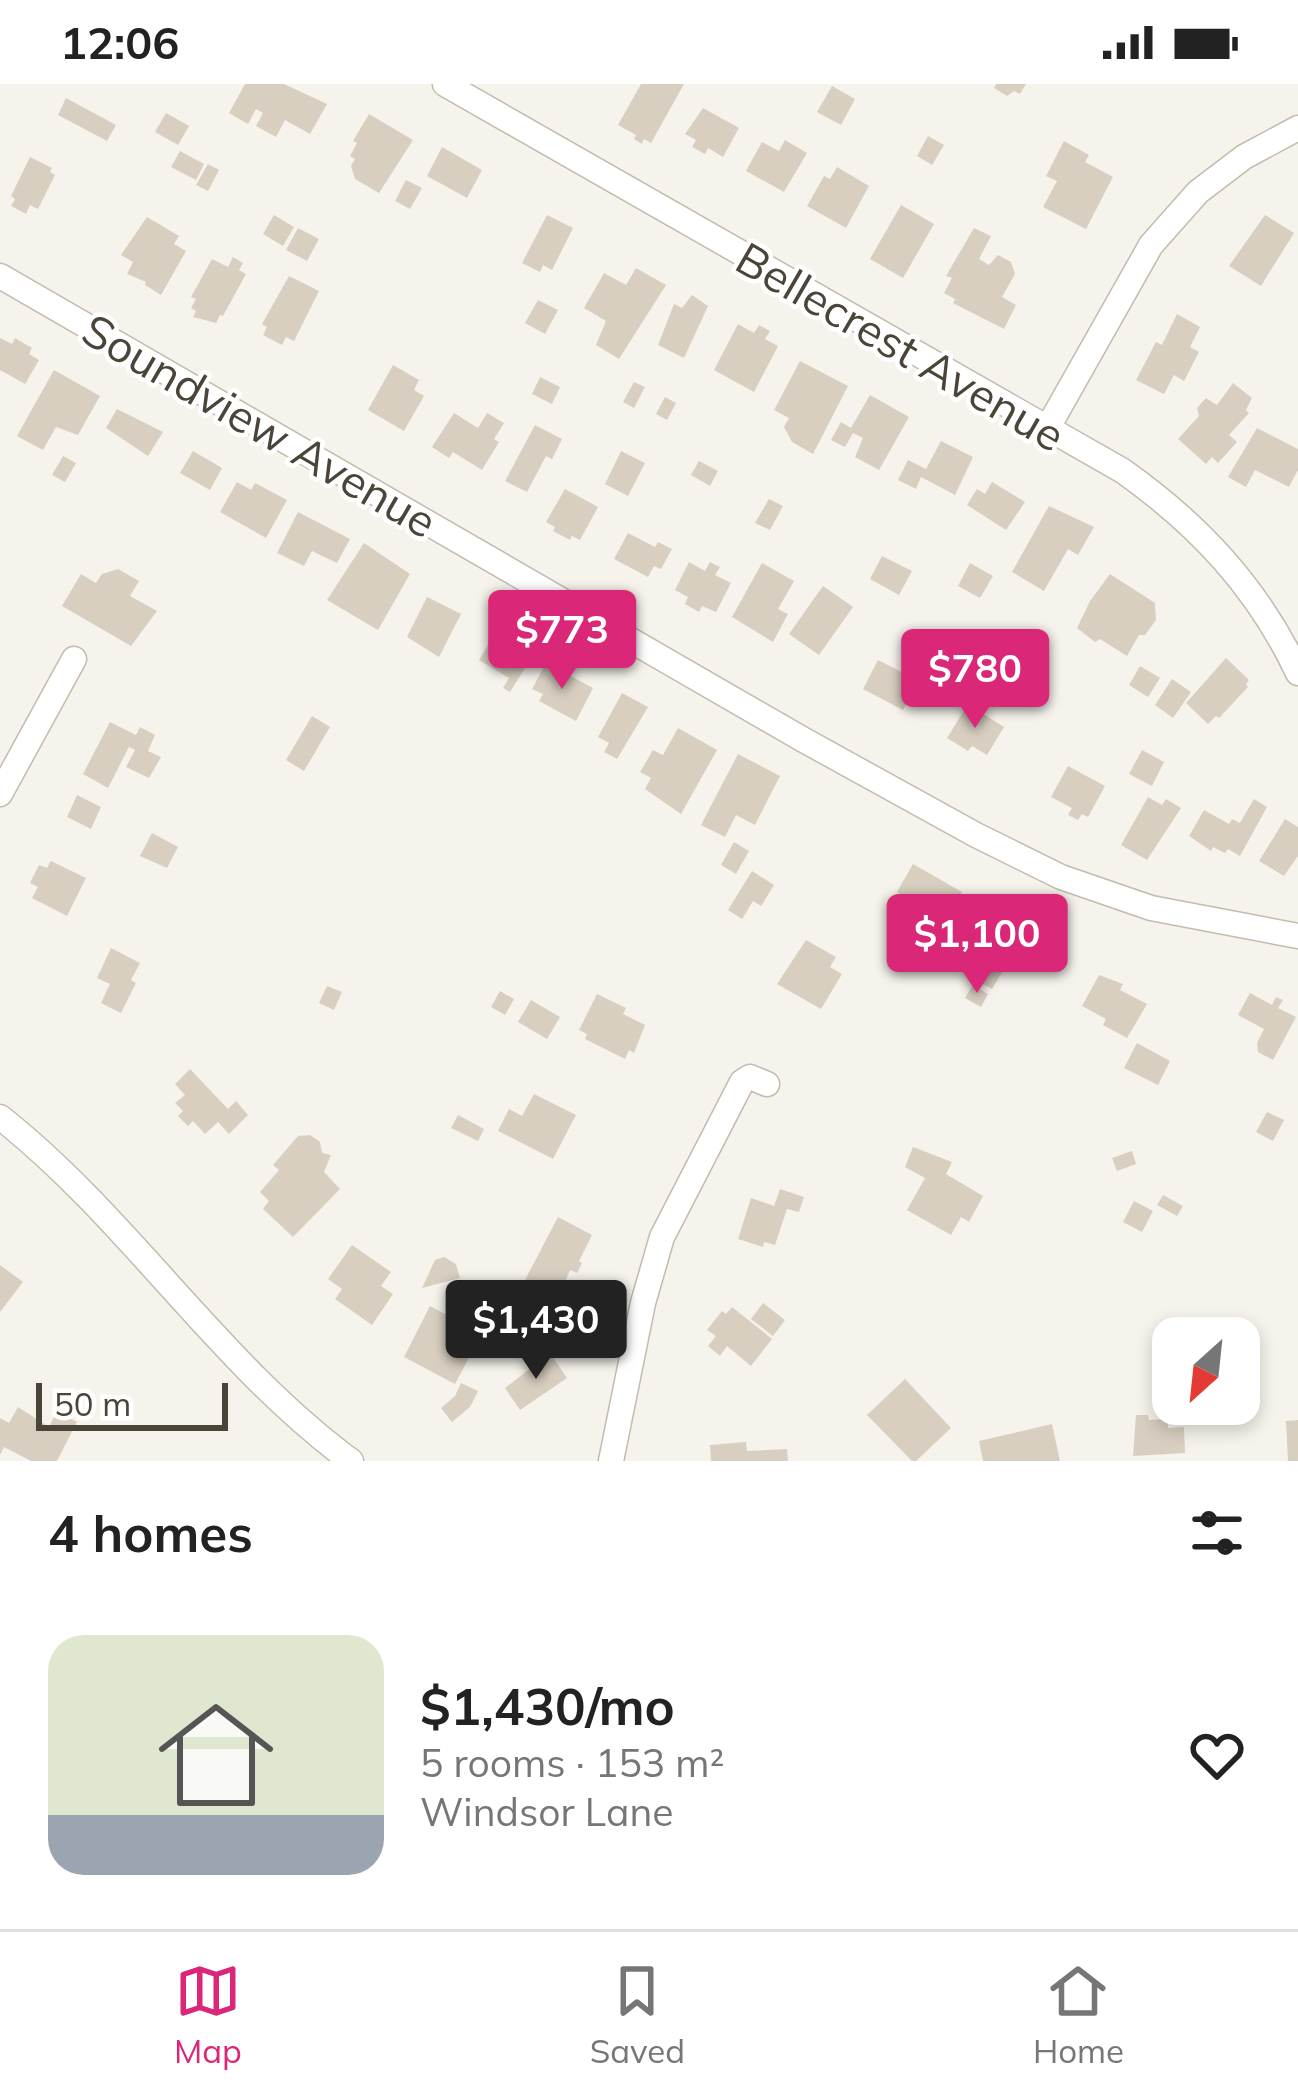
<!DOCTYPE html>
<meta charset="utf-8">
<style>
:root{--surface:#fff;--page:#f6f6f6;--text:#222;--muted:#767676;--line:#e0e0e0;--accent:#db2777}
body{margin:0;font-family:Mulish,sans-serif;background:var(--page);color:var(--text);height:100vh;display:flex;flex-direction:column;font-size:45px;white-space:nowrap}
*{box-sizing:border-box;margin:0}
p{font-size:39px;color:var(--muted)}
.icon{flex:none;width:66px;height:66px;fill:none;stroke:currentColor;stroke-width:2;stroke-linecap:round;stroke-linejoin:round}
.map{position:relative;height:1377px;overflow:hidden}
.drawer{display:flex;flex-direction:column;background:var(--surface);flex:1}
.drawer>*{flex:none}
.needle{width:78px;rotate:207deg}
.controls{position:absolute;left:1152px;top:1233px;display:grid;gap:24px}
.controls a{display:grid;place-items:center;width:108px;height:108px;border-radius:24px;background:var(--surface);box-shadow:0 6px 18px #0003;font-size:60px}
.scale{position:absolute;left:36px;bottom:30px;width:192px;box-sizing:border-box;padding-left:12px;border:6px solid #4b4439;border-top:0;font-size:33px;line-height:42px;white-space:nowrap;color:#4b4439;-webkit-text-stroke:9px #fff;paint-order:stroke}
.price{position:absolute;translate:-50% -102px;padding:0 27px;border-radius:12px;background:var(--accent);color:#fff;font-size:39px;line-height:78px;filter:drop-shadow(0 3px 6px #0008)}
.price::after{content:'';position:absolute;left:50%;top:72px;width:36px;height:27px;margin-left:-18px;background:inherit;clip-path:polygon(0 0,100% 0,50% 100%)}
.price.current{background:#222;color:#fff}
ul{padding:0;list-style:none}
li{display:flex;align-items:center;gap:36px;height:300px;padding:0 48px}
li+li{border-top:3px solid var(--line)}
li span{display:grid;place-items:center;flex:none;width:336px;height:240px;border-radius:36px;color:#555}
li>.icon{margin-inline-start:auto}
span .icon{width:144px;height:144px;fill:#fffc;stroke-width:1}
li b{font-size:51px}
h2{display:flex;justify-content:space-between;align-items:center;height:144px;padding:0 48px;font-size:51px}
.status{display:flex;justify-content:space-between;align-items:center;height:84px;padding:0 60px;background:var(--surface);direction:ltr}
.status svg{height:33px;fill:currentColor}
.dock{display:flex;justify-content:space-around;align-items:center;height:168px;border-top:3px solid var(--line);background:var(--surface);font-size:33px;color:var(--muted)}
.dock a{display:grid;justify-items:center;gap:6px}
.dock .current{color:var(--accent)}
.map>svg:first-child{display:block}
.building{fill:#d8cfc1}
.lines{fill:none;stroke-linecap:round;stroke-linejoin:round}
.minor-casing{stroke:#c2bbae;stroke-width:27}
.minor{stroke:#fff;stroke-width:24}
.labels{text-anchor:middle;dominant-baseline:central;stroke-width:9;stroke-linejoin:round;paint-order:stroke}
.street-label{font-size:45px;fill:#4b4439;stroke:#fff}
</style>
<div class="status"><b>12:06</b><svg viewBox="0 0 49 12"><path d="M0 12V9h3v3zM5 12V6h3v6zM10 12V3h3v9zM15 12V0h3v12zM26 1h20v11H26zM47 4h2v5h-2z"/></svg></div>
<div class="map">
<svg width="1298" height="1377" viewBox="0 0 1298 1377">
<rect width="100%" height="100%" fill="#f6f3ec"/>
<!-- building -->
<path class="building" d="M245,0H284L327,20L310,50L285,36L276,53L256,42L263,29L256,25L248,40L229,29Z
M641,0H684L651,59L644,55L642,60L634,55L636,51L618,41Z
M996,0H1026L1020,10L1014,7L1007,12L994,4Z
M832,2L855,15L841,41L817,28Z
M66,14L116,41L107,57L58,31Z
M703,24L739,44L723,73L708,64L705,70L692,63L696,56L685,50Z
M166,29L189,42L178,61L155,48Z
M369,30L413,56L379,109L355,95L351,82L355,75L350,72L357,59L353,57Z
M928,52L944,61L932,81L917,72Z
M785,56L807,69L784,108L746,87L762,58L779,67Z
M1064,57L1089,71L1085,78L1113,93L1086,145L1043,123L1057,97L1046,92Z
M442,63L482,86L467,114L427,92Z
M180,67L204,80L196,96L171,83Z
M30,73L52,84L50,88L55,91L38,125L30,121L26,130L11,122L15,115L11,112Z
M208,80L219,86L208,107L196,101Z
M837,83L869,102L846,144L807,122L824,92L830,95Z
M406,96L422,104L410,125L395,117Z
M901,121L934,140L903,194L870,175Z
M274,131L294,143L283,162L263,150Z
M547,131L573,144L552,186L543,181L540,188L522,179Z
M1265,131L1294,149L1261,202L1229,182Z
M147,133L179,152L174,160L186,167L161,211L145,201L146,198L127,190L133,178L121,171Z
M298,144L319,155L307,177L286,166Z
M974,144L991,152L979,175L989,181L998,171L1011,178L1015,190L1002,213L1016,221L1004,245L953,219L955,215L944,209L952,194L946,192Z
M233,173L243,179L239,186L246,190L223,232L220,231L216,239L193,233L196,227L191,224L196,215L191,213L212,175L228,183Z
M636,184L666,201L619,275L596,261L606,237L584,224L604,189L626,201Z
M289,192L319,207L294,257L286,253L282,261L263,251L267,243L262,240Z
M692,211L708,222L684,274L658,261L674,220L682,224Z
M538,216L558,226L545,250L525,239Z
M1177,230L1200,243L1190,263L1199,268L1184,297L1174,291L1164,310L1136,296L1156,258L1162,261Z
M738,240L754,249L759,241L770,247L765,255L778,262L754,308L714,286Z
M0,254L12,260L15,254L32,264L29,270L39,276L25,300L0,286Z
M800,277L848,302L813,370L792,358L784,343L789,334L774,326Z
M393,281L419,296L414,306L424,312L404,347L368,326Z
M54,286L100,312L78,351L56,343L43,366L17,352Z
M540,293L560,303L552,320L532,310Z
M634,298L645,303L634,324L623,318Z
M1233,299L1252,314L1246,326L1249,329L1229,351L1237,358L1218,379L1212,373L1206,380L1178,355L1199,332L1197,324L1206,314L1217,321Z
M870,311L909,333L879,386L855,373L863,354L853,349L845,363L831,356L841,338L851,344Z
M665,313L676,319L667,336L656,330Z
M117,325L163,348L148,372L106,344Z
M454,329L478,344L487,329L504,339L494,355L499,358L482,386L453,368L449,374L432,363Z
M535,341L562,355L552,375L546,372L527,408L505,397Z
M1257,344L1298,365V386L1289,403L1255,386L1246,403L1228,393Z
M941,357L973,373L955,411L921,393L916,405L898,396L908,376L926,385Z
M193,367L222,384L210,406L180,389Z
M621,367L645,379L628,412L605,400Z
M63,372L76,379L65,398L52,391Z
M699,377L718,387L710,402L691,391Z
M237,398L251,406L255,399L287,416L266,454L220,428Z
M992,398L1025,418L1006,446L967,421L977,405L985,410Z
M565,405L598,423L580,456L572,452L570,456L553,447L555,443L546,438Z
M769,415L783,422L770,446L755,439Z
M1049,422L1094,443L1078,471L1068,465L1044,507L1012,488Z
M298,428L350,455L337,479L312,467L304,482L277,469Z
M628,449L655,463L658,458L672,465L661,485L654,482L648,493L614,475Z
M364,459L410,490L378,546L327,516Z
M882,472L912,487L899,511L870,495Z
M689,478L705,487L710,478L720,483L715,491L731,499L716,528L702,522L699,528L685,520L688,513L675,506Z
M762,479L794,497L778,525L788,530L773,558L732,533Z
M970,479L993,492L980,514L958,502Z
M118,485L139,497L130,512L157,527L131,562L62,522L81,490L96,499L102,490Z
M1110,490L1155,519L1156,536L1145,551H1139L1127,572L1100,555L1095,558L1077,544L1090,517Z
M823,502L853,523L819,571L789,550Z
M427,513L461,530L439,573L407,553Z
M497,546L535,568L510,608L503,604L509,594L479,576Z
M1226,574L1249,596L1246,600L1248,603L1219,634L1216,632L1208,640L1186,619Z
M878,576L919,597L903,626L863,605Z
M546,579L593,604L576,637L539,617L543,610L532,605Z
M1140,582L1160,594L1148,613L1129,601Z
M1172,595L1191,608L1173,634L1155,621Z
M622,609L648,623L617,675L604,668L609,659L598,653Z
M968,620L1004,643L987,671L972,662L968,667L947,654Z
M312,632L330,643L304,687L286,676Z
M110,638L136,651L140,643L155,651L148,667L161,673L149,694L126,683L135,666L129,663L108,704L83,690Z
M678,644L717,666L681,730L645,705L651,694L640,688L653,666L663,671Z
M1142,666L1164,678L1152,702L1129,690Z
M738,670L780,692L755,741L736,731L725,753L701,741Z
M1068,682L1105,702L1088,733L1082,730L1078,736L1068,731L1072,724L1051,713Z
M77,711L101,723L91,745L67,733Z
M1148,713L1162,721L1166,715L1181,724L1147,776L1121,761Z
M1254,715L1267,723L1240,772L1228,765L1225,769L1213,763L1211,767L1189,752L1204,726L1229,740L1232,735L1240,739Z
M1285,735L1298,743V772L1284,792L1259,777Z
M152,749L178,763L167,784L140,772Z
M734,758L749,767L736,790L721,781Z
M51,777L86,794L67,832L32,814L38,803L30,799L39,781L47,784Z
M913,780L962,808L946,835L897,808Z
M752,787L774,801L761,822L753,817L742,835L728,826Z
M972,835L1018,862L992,905L974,895L983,879L956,864Z
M930,848L946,857L933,881L916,872Z
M806,856L836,873L830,883L842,890L821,925L777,900Z
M111,864L140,879L131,896L136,899L121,929L101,919L110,900L97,894Z
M1099,891L1123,900L1120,906L1147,920L1127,954L1103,941L1106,935L1082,922Z
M973,901L988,910L981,923L965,914Z
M327,902L342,908L334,926L319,919Z
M500,907L514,915L505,931L491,923Z
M1250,909L1272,921L1276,913L1283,916L1278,924L1296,933L1273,976L1258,968L1257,959L1264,945L1238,931Z
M597,910L626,924L623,930L645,941L634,969L629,966L625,975L585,955L587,950L579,946Z
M531,916L560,933L547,955L518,938Z
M1137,959L1170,977L1158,1001L1124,984Z
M190,985L228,1025L236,1017L248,1031L229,1050L218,1038L205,1050L193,1037L188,1042L178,1032L183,1027L175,1019L185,1011L175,1000Z
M534,1010L576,1031L553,1075L498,1047L509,1025L522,1032Z
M1267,1028L1284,1036L1273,1057L1256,1048Z
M458,1031L484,1045L478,1057L451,1044Z
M310,1051L320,1058L322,1069L331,1071L324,1088L340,1105L293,1153L263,1125L269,1117L260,1108L279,1086L273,1081L298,1052Z
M913,1063L952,1078L946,1090L983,1112L969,1138L961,1133L951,1151L907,1126L925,1094L905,1083Z
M1132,1067L1136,1080L1117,1087L1112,1074Z
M780,1105L804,1113L799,1128L787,1125L775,1161L764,1158L763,1163L738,1155L751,1114L774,1122Z
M1163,1111L1183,1122L1177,1132L1157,1121Z
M1134,1117L1153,1127L1142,1148L1123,1138Z
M558,1133L592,1151L579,1177L582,1179L577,1189L570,1186L557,1218L523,1200Z
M352,1161L391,1188L381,1202L393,1210L372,1241L335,1215L342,1205L328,1195Z
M444,1173L456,1180L460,1194L422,1204L435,1176Z
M0,1181L23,1198L0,1228Z
M763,1219L785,1236L773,1252L751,1235Z
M430,1222L468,1242L457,1262L471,1270L455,1300L404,1273Z
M732,1223L772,1255L751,1282L727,1262L720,1272L708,1262L716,1252L707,1246L722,1227L726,1230Z
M550,1269L567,1294L520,1326L505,1304Z
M905,1295L951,1344L916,1377H912L867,1331Z
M461,1299L478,1307L470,1323L452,1338L441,1324L455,1312Z
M18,1323L49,1343L57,1327L77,1338L57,1377H31L4,1363L0,1371V1334L9,1339Z
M1136,1331H1148L1149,1336L1168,1335V1344L1184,1343L1185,1369L1133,1372Z
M1298,1336V1377H1288L1286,1337Z
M1052,1340L1060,1377H983L979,1357Z
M746,1358L747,1367L787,1365L788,1377H711L710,1361Z"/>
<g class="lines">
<!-- minor casing -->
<g class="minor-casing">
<path id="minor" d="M445,0L1123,387C1199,441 1258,504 1298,589
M0,192L802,655L976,751L1061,793L1151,824L1298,852
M1047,345L1151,161L1198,108L1244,73L1298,44
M0,710L74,575
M0,1033C129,1135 218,1279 351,1377
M611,1377L643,1219L662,1153L742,998L750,993L767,1000"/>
</g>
<!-- minor -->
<use href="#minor" class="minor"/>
</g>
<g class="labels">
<!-- street labels -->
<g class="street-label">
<text transform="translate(901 262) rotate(30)">Bellecrest Avenue</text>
<text transform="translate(260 341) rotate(30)">Soundview Avenue</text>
</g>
</g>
</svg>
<div class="controls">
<a><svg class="needle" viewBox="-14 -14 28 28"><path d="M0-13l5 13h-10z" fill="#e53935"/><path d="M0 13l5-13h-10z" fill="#767676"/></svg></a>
</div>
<div class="scale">50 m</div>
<b class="price" style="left:562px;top:608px">$773</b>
<b class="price" style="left:975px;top:647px">$780</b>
<b class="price" style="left:977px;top:912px">$1,100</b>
<b class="price current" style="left:536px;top:1298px">$1,430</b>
</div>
<section class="drawer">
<h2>4 homes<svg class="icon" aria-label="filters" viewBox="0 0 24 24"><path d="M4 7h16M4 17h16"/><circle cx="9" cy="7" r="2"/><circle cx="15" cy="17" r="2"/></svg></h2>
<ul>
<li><span style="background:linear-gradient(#dfe7d0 75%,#9aa5b1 0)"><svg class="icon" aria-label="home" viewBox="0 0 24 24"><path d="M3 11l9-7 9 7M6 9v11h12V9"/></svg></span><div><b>$1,430/mo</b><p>5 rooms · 153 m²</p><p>Windsor Lane</p></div><svg class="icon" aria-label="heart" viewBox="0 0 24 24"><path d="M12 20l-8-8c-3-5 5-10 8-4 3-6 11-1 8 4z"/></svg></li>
</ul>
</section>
<nav class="dock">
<a class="current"><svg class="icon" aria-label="map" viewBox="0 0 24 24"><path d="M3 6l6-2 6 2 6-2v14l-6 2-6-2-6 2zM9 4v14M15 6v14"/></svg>Map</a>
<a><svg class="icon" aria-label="saved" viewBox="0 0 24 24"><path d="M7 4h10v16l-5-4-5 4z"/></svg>Saved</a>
<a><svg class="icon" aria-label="home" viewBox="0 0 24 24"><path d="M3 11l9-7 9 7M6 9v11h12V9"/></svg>Home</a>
</nav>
